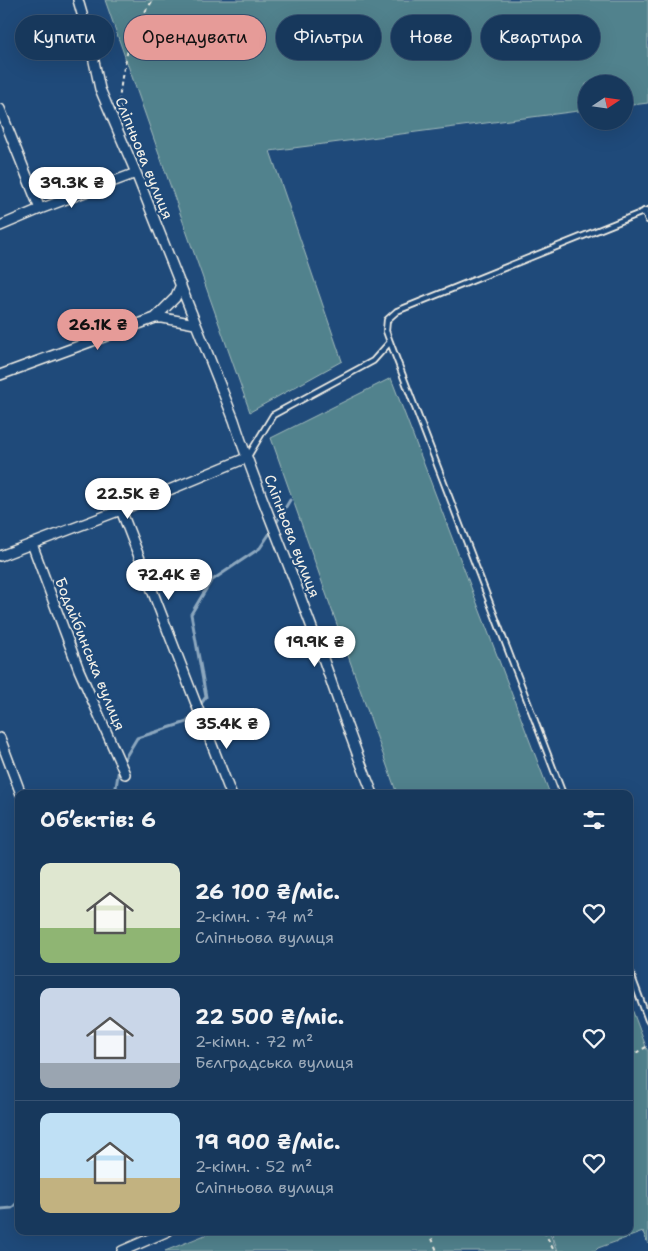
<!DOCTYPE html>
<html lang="uk">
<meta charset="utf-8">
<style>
:root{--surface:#17385c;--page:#203f62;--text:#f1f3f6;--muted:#9eacbb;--line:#365272;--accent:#e69b98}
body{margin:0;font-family:"Shantell Sans",sans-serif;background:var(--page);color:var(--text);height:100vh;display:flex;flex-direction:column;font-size:19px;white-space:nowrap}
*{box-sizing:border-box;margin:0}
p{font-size:16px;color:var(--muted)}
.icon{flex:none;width:28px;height:28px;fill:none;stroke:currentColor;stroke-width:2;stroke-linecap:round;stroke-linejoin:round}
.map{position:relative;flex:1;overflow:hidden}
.sheet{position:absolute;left:15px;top:790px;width:618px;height:445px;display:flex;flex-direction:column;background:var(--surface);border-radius:10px;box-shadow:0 5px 20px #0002,0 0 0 1px var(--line)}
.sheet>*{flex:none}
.hud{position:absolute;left:15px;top:15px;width:619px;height:45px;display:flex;gap:10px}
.needle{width:32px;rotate:77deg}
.tools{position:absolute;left:578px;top:75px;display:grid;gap:10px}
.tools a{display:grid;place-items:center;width:55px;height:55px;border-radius:50%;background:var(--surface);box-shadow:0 5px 20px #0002,0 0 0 1px var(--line);font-size:25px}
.price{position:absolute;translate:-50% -42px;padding:0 11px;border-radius:18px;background:#fff;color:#222;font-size:16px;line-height:32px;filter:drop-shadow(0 1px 2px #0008)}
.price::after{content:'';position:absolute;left:50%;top:30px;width:15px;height:11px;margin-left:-8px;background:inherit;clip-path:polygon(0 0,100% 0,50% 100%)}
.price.on{background:var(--accent);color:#111}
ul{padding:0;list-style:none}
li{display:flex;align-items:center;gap:15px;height:125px;padding:0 25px}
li+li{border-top:1px solid var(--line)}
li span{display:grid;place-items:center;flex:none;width:140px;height:100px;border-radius:10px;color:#555}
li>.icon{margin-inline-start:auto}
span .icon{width:60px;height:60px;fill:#fffc;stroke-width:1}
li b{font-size:21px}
h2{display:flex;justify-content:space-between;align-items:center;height:60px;padding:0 25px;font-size:21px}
.tag{padding:0 18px;border-radius:22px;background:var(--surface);box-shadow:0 5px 20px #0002,0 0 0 1px var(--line);font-size:18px;line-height:45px}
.tag.on{background:var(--accent);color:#111}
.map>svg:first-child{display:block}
.green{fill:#51828d;stroke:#a2baba}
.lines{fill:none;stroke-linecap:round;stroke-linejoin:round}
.stream{stroke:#8ca7be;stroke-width:3}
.lane-casing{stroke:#f4f1e8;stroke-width:8}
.street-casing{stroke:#f4f1e8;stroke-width:12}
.path{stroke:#f4f1e8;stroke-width:2;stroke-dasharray:4 4;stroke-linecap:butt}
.lane{stroke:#1f4a7a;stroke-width:4.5}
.street{stroke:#1f4a7a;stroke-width:9}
.labels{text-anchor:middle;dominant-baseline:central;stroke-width:4.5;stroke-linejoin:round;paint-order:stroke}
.street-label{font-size:15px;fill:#f4f1e8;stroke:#1f4a7a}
</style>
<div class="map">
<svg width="648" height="1251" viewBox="0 0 648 1251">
<rect width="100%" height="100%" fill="#1f4a7a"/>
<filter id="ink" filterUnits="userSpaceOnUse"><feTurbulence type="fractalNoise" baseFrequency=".02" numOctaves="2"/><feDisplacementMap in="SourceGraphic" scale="10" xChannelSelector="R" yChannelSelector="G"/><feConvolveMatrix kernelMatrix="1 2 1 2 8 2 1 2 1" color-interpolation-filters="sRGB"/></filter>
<g filter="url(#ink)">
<!-- green -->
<path class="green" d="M105,0H648V103L624,106V84H586V110L270,151L342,361L250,412Z
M391,378L550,794H397L271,438Z
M629,1001L648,1052V1244L643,1232L598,1248L595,1251H558L551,1231H629Z
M215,1231H549L557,1251H165Z"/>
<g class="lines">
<!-- stream -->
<path class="stream" d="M275,525L290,500
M115,794L119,768L137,738L187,722L206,697L191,614L211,581L260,548L272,530
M0,1209L12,1208L19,1201"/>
<!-- lane casing -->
<g class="lane-casing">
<path id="lane" d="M644,211L648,220
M247,458L273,415L373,361L390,342
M563,794L390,342L386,331L387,320L397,311L648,210
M629,969L648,1020"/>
</g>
<!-- street casing -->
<g class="street-casing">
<path id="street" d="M78,0L89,38L100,89L136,173L234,420C255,485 283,548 306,612C329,672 348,734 373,794
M0,109L40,209
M0,226L40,209L136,173
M155,318L175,298L181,285
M0,375L155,318H163L195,324
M121,510L231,794
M32,544L79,670L125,774
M0,556L121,510L246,458
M0,738L21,794
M122,1251L168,1231"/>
</g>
<!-- path -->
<path class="path" d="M123,118L119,101L122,77L132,31L153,0
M629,1057L648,1046
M429,1231L437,1251
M544,1231L554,1251"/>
<!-- lane -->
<use href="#lane" class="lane"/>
<!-- street -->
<use href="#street" class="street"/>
</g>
</g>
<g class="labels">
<!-- street labels -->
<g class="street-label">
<text transform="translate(144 158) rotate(68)">Сліпньова вулиця</text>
<text transform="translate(292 536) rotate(69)">Сліпньова вулиця</text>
<text transform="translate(90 654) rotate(68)">Бодайбинська вулиця</text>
</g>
</g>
</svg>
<div class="tools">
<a><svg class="needle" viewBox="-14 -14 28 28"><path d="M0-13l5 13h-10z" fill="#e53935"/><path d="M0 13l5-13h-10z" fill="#9eacbb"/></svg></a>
</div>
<b class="price" style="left:72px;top:209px">39.3K ₴</b>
<b class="price on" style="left:98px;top:351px">26.1K ₴</b>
<b class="price" style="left:128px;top:520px">22.5K ₴</b>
<b class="price" style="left:169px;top:601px">72.4K ₴</b>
<b class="price" style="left:315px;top:668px">19.9K ₴</b>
<b class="price" style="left:227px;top:750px">35.4K ₴</b>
<div class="hud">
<a class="tag">Купити</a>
<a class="tag on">Орендувати</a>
<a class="tag">Фільтри</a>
<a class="tag">Нове</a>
<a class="tag">Квартира</a>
</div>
<section class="sheet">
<h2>Об’єктів: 6<svg class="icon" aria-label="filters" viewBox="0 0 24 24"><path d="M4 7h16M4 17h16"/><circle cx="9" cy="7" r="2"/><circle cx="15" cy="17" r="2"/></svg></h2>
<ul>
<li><span style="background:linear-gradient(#dfe7d0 65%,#8fb573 0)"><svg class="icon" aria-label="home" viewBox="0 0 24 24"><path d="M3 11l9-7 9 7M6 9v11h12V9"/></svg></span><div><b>26 100 ₴/міс.</b><p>2-кімн. · 74 m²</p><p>Сліпньова вулиця</p></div><svg class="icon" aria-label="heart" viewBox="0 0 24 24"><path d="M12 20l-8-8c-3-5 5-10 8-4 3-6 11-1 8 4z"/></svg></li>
<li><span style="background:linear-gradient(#c9d6e8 75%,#9aa5b1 0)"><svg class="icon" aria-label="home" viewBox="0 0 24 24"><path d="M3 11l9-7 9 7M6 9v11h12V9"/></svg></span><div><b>22 500 ₴/міс.</b><p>2-кімн. · 72 m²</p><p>Бєлградська вулиця</p></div><svg class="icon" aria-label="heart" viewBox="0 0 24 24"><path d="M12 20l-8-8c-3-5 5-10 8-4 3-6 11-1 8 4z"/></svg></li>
<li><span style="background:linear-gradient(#bfe0f5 65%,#c2b280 0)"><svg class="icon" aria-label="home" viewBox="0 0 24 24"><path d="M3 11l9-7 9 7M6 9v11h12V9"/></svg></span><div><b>19 900 ₴/міс.</b><p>2-кімн. · 52 m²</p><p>Сліпньова вулиця</p></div><svg class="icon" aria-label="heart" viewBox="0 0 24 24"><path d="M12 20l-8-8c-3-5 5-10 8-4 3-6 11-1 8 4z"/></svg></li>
</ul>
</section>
</div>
